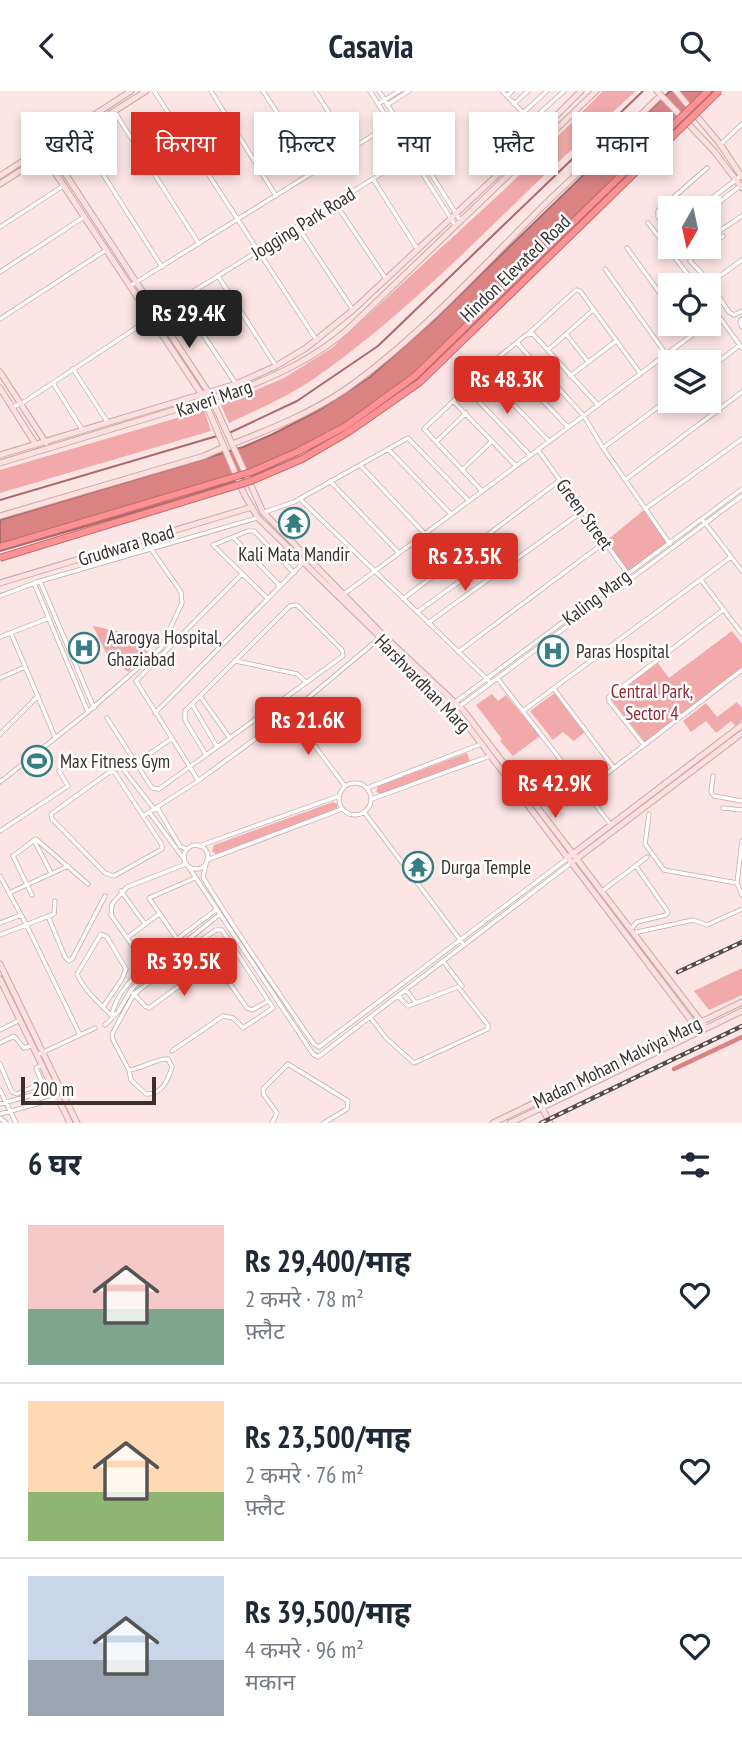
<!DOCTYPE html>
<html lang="hi">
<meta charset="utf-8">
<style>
:root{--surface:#fff;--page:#f2f2f3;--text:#1f2937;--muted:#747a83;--line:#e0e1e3;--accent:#d93025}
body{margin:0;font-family:"PT Sans Narrow","Noto Sans Devanagari",sans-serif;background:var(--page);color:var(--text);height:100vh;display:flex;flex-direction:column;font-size:26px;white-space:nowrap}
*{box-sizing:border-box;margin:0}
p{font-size:23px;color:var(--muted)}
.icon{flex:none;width:38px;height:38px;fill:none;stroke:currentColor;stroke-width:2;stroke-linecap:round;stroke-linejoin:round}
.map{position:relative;height:1032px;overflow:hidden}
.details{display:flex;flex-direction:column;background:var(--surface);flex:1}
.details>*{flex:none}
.banner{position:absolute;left:21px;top:21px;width:700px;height:63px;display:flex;gap:14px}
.needle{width:46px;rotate:189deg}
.buttons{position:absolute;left:658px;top:105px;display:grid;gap:14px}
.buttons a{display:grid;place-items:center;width:63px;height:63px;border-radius:0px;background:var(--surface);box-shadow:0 4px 10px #0003;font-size:35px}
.scale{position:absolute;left:21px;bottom:18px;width:135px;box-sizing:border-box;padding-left:7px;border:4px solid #3a302f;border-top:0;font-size:19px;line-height:24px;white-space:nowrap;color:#3a302f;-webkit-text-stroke:5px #fff;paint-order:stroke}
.price{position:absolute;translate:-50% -60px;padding:0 16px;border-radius:7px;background:var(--accent);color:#fff;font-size:23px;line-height:46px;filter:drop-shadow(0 2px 4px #0008)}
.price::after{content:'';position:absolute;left:50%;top:42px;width:21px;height:16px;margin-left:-10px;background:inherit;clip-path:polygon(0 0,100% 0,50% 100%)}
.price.selected{background:#222;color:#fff}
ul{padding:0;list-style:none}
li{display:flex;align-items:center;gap:21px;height:175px;padding:0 28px}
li+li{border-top:2px solid var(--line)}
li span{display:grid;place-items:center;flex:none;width:196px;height:140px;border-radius:0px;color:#555}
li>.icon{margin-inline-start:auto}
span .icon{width:84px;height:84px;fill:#fffc;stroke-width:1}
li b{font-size:30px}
h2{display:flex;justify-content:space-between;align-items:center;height:84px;padding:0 28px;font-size:30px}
.pill{padding:0 24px;border-radius:0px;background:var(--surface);box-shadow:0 4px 10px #0003;font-size:24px;line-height:63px}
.pill.selected{background:var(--accent);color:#fff}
header{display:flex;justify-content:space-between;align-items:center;height:91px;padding:0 28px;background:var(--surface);font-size:32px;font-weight:700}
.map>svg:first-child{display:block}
.green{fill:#f1aaa9}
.water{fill:#db8283;stroke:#ab696a;stroke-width:2}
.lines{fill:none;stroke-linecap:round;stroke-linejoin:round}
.stream{stroke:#ab696a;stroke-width:2}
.canal{stroke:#db8283;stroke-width:4.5}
.street-casing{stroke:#c5abaa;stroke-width:5}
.secondary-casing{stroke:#c5abaa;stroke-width:7}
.street{stroke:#fff;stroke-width:3.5}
.secondary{stroke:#fededf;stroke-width:5}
.rail-casing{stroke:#574b4a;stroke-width:4.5}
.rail{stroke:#fff;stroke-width:2;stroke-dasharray:5;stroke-linecap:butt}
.highway-bridge-casing{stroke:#b96f70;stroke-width:8;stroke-linecap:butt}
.highway-bridge{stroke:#fd9193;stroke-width:6}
.labels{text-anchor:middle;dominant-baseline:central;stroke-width:5;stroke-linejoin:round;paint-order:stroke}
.street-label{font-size:19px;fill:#3a302f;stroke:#fff}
.poi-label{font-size:19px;fill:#3a302f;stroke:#fff;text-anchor:start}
.park-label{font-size:19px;fill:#932934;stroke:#fff}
</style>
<header><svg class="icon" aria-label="back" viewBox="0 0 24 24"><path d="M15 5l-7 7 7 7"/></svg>Casavia<svg class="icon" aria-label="search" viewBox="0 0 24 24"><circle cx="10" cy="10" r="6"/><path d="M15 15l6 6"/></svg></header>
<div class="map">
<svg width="742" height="1032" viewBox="0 0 742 1032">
<rect width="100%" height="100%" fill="#fce6e5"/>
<!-- green -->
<path class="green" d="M603,0H636C602,31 567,62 534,94C465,161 397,229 318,285C291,304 259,318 229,332L221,314L284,287L332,257L507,96Z
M204,319L211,340L0,402V379Z
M645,418L669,452L628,483L605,451Z
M93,535L158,549L129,581L110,570Z
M732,540L742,553V576L645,651L610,607L658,572L669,587Z
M556,601L586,640L574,650L563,641L553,649L530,620Z
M492,603L498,610L506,604L540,645L513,665L500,650L502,648L476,614Z
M737,611L742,617V629L735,635L731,630L716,642L706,630L691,641L683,630L706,612L717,626Z
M467,662L470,671L381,703L376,701L378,695Z
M333,711L337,713V718L216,763L212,760L214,754Z
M742,877V904L709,919L694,900Z"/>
<!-- water -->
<path class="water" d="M670,0H713L498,208L437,270L351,333L265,380L184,407L0,460V429L243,356L271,344L318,320L370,286L434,229Z"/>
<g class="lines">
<!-- stream -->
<path class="stream" d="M229,342L297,310L378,255L643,0
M0,409L217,345"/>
<!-- canal -->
<path class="canal" d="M674,978L742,946"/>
<!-- street casing -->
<g class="street-casing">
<path id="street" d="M154,0L317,250
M211,0L276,105
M263,0L315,80
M315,0L352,57
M370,0L455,134
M379,0L460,129
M502,0L541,40
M507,5L512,0
M378,13L399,0
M514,13L528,0
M387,14L409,0
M114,20L199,153
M523,22L547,0
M531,30L564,0
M78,44L162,176
M721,53L742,33
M373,88L418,159
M335,112L386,188
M699,117L741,85
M709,119L740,95
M648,132L696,194
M0,136L63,95
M298,136L353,219
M670,139L667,138L658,126V120L707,77
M709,147L742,125
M709,155L723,145
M682,156L686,161L696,156
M707,156L692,166L690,170L709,190H713L742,169
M627,157L670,216
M605,178L666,263
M0,181L84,126
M218,185L276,275
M717,189L713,193V197L729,221L734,224L742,220
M130,195L391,33
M180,209L236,293
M709,212L742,257
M159,222L411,64
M0,228L106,159
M742,228L740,231L742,236
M709,231L718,224
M682,233L691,245
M529,242L576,199L580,200L640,282
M566,243L588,271
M517,252L584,325L603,357L670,453
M548,259L593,219
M500,265L568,336
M73,278L108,332
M709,278L740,254
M483,282L549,350
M570,285L616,250
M53,292L83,340
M466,297L530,364
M453,310L516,375
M12,316L21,313L151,227
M436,351L466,322
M603,357L670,307
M388,358L451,423
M538,359L628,483
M360,374L425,443
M462,379L492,350
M625,389L742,301
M330,390L399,462
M482,400L424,338L500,265L526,244L533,243L598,314
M300,408L491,592
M645,418L742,348
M265,421L294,411L408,347L469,410
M702,428L742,480
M233,446L280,495
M701,489L742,543
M40,490L94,617
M344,503L707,233
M0,505L37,491L257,427
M268,508L213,454L248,440H254L294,482
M403,508L560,389
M417,521L498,463
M428,532L583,420
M11,542L55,646
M0,546L49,527
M458,561L605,451
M236,570L297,583L306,591
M0,587L25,576
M498,588L611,734
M554,598L614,677
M200,605L229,646
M280,609L345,695
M454,612L742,398
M192,613L217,656
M460,615L742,405
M90,619L161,557L182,512L181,501L151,458
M523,620L731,466
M155,622L302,473
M107,627L152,697L159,698L343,565L342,559L297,514L290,515L185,620V629L206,664
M0,643L38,605
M644,654L609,610V606L723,519
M136,672L171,648
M120,674L155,719
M713,685L711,701L714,705L742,710
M198,689L136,590L242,483
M0,691L88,621L34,492
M339 708a16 16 0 1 1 32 0a16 16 0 1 1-32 0Z
M367,697L481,653
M584,700L742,579
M372,708L490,665
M723,717L742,719
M158,718L180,755L186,758
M364,721L464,854
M150,722L184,768
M649,723L645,753L664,779L737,792
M143,725L115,682L111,680L51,723L52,728L105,782L114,785L162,758V754L143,725L198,690L289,623L382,545
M0,740L68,695L59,680
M34,749L51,782
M742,750L737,792L742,804
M184 766a12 12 0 1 1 24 0a12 12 0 1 1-24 0Z
M199,755L339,705
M207,769L342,718
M206,773L203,786C237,843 276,898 314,953L319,956L568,767
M188,775L313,963L318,966L571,772
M0,785L26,833L80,944
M121,800L145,833
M601,801L647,766
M9,802L68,775
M32,804L13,765L36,748L88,793
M48,825L65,866L69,870L72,868L105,805
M0,832L21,824
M631,838L637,831L666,824L668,821L636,775
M633,842L693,829L707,834L742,818
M0,844L54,823L55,810
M128,846L159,823
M177,848L149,807L195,787
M443,870L462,895
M146,874L111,824L112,813L127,796L186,773
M406,899L416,912
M133,902L145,915L149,917L208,874V869L192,846
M268,910L252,919L247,917L200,850L216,839H222L273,917
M103,916L122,888L126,878L107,846L101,843L77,883C84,899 100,913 112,925
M112,925C115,889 188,840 216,819
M370,926L386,947L414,972L488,938V934L458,896L408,915L398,905
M105,934L118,921L131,899L151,878L219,824
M0,939L20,929
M0,952L14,945L24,957L31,955
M172,960L223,925L233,927L243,937L273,917
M37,964L95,937
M0,973L12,1001L17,1003L40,993L41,989L36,977L42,974
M129,979L131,989L146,1003C162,1004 168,989 172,976L168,968C156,967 142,978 129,979L113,949L112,943L134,903L192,859
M0,999L16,1032
M0,1013L53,998
M0,1023L58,1007
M0,1027L6,1032
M272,1032L277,1022L264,1004L263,998L288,973L348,1010L347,1018L324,1032"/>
</g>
<!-- secondary casing -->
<g class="secondary-casing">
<path id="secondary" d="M657,0L714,60L742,97
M676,0L720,53L742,86
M47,55L209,302
M40,59L202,304
M0,85L131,0
M0,93L146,0
M0,281L46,352
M0,297L36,354
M212,309L263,421L383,544L463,619L706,937
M205,311L244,403L258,427L458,622L699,940
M232,353C271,338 311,322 346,298C418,247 479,179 541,117C580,79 622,43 661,4
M0,364L236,293L276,275L306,257L353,219L494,87L581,0
M0,372L240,299C279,283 315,267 347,239L596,0
M0,425L204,365L224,356
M0,492L252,416
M570,765L742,634
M575,769L742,642
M0,873L77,1032
M0,888L70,1032
M540,1013L550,1032
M493,1032L742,911
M510,1032L742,920"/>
</g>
<!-- street -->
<use href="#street" class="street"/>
<!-- secondary -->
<use href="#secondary" class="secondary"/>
<!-- rail casing -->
<g class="rail-casing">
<path id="rail" d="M678,881L742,851
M541,1032L742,935"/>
</g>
<!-- rail -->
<use href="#rail" class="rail"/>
<!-- highway-bridge casing -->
<g class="highway-bridge-casing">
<path id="highway-bridge" d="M0,456L251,381L297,361L346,335L415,285L708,0
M0,467L251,390L302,368L350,340L420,291L719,0"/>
</g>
<!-- highway-bridge -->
<use href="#highway-bridge" class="highway-bridge"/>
</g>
<!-- icons -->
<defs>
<g id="temple-ring" transform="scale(1.575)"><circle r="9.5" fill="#fff" stroke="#357e81" stroke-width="1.5"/><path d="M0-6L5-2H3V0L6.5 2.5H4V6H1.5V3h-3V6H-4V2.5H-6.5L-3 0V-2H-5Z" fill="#357e81"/></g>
<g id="hospital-ring" transform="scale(1.575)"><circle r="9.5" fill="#fff" stroke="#357e81" stroke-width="1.5"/><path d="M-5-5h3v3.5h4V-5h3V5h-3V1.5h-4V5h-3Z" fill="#357e81"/></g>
<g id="stadium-ring" transform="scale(1.575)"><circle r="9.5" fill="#fff" stroke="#357e81" stroke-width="1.5"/><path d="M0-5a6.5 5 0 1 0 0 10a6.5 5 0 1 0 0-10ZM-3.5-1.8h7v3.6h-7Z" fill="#357e81"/></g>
</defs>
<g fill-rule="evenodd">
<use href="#temple-ring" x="294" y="432"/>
<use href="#hospital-ring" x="84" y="557"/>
<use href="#hospital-ring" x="553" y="560"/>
<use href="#stadium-ring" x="37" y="670"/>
<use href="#temple-ring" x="418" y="776"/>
</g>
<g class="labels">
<!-- street labels -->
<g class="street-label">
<text transform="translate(303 132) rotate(-32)">Jogging Park Road</text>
<text transform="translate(515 177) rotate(-44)">Hindon Elevated Road</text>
<text transform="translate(214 307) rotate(-19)">Kaveri Marg</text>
<text transform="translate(585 423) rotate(54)">Green Street</text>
<text transform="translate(126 454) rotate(-17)">Grudwara Road</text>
<text transform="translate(596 506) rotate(-37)">Kaling Marg</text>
<text transform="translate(423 592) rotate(46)">Harshvardhan Marg</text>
<text transform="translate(617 971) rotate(-26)">Madan Mohan Malviya Marg</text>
</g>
<!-- poi labels -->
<g class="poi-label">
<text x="294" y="463" text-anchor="middle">Kali Mata Mandir</text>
<text x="107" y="546">Aarogya Hospital,<tspan x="107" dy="22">Ghaziabad</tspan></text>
<text x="576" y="560">Paras Hospital</text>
<text x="60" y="670">Max Fitness Gym</text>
<text x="441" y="776">Durga Temple</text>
</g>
<!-- park labels -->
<g class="park-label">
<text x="652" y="600">Central Park,<tspan x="652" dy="22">Sector 4</tspan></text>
</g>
</g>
</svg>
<div class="buttons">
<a><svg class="needle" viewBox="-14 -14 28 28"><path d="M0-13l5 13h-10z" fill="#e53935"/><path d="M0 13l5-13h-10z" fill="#747a83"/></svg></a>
<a><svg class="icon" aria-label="locate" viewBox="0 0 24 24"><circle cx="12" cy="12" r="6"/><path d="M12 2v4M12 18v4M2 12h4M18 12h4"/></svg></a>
<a><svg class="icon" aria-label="layers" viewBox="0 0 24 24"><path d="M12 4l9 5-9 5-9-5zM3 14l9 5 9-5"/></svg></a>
</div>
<div class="scale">200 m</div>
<b class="price selected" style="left:189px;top:259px">Rs 29.4K</b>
<b class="price" style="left:507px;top:325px">Rs 48.3K</b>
<b class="price" style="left:465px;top:502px">Rs 23.5K</b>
<b class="price" style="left:308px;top:666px">Rs 21.6K</b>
<b class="price" style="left:555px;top:729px">Rs 42.9K</b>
<b class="price" style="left:184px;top:907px">Rs 39.5K</b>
<div class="banner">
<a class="pill">खरीदें</a>
<a class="pill selected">किराया</a>
<a class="pill">फ़िल्टर</a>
<a class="pill">नया</a>
<a class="pill">फ़्लैट</a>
<a class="pill">मकान</a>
</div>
</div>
<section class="details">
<h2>6 घर<svg class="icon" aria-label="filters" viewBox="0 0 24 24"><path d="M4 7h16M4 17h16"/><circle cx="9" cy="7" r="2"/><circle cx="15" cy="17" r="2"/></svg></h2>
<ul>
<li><span style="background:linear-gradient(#f6c9c9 60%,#7fa58c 0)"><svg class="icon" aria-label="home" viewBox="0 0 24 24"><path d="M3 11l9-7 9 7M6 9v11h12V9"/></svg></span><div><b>Rs 29,400/माह</b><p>2 कमरे · 78 m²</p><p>फ़्लैट</p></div><svg class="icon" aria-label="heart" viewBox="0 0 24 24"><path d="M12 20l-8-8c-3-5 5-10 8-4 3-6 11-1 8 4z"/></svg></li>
<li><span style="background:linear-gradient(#ffd9b3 65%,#8fb573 0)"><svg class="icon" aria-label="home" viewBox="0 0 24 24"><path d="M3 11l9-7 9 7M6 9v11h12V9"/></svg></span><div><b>Rs 23,500/माह</b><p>2 कमरे · 76 m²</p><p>फ़्लैट</p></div><svg class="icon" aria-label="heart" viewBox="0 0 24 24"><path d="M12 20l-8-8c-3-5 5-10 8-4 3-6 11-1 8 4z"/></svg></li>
<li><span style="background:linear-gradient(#c9d6e8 60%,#9aa5b1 0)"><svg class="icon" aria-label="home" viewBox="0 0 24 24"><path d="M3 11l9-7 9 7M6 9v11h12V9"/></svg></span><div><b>Rs 39,500/माह</b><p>4 कमरे · 96 m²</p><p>मकान</p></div><svg class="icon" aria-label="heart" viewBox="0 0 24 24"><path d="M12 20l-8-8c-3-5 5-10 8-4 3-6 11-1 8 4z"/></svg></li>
</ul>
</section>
